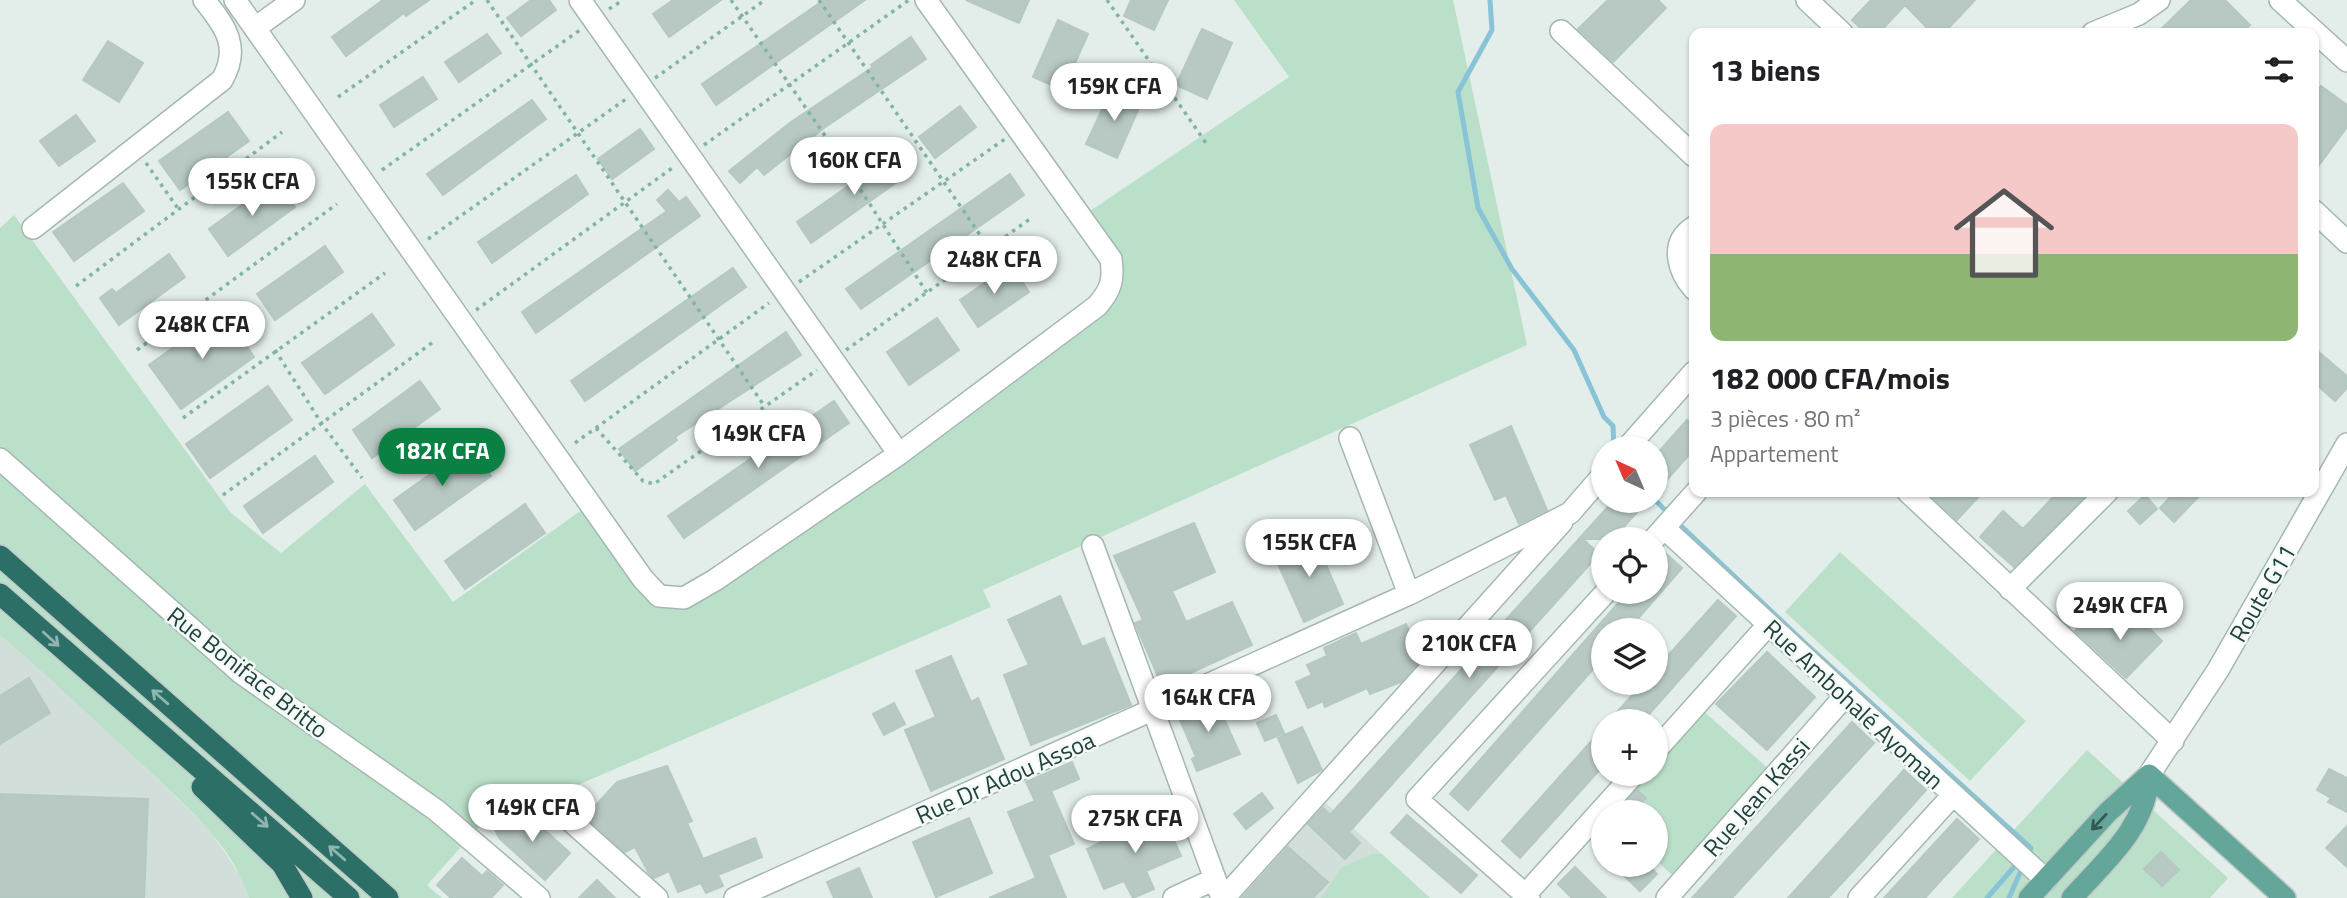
<!DOCTYPE html>
<html lang="fr">
<meta charset="utf-8">
<style>
:root{--surface:#fff;--page:#f6f6f6;--text:#202124;--muted:#757577;--accent:#0b8043}
body{margin:0;font-family:"Titillium Web",sans-serif;background:var(--page);color:var(--text);height:100vh;display:flex;flex-direction:column;font-size:26px;white-space:nowrap}
*{box-sizing:border-box;margin:0}
p{font-size:23px;color:var(--muted)}
.icon{flex:none;width:38px;height:38px;fill:none;stroke:currentColor;stroke-width:2;stroke-linecap:round;stroke-linejoin:round}
.map{position:relative;flex:1;overflow:hidden}
.sheet{position:absolute;left:1689px;top:28px;width:630px;height:469px;display:flex;flex-direction:column;background:var(--surface);border-radius:14px;box-shadow:0 2px 5px #0004}
.sheet>*{flex:none}
.needle{width:46px;rotate:316deg}
.buttons{position:absolute;left:1591px;top:436px;display:grid;gap:14px}
.buttons a{display:grid;place-items:center;width:77px;height:77px;border-radius:50%;background:var(--surface);box-shadow:0 2px 5px #0004;font-size:35px}
.price{position:absolute;translate:-50% -60px;padding:0 16px;border-radius:24px;background:#fff;color:#222;font-size:23px;line-height:46px;filter:drop-shadow(0 2px 4px #0008)}
.price::after{content:'';position:absolute;left:50%;top:42px;width:21px;height:16px;margin-left:-10px;background:inherit;clip-path:polygon(0 0,100% 0,50% 100%)}
.price.current{background:var(--accent);color:#fff}
ul{padding:0;list-style:none}
li{display:grid;align-content:center;gap:14px;height:371px;padding:0 21px}
li span{display:grid;place-items:center;height:217px;border-radius:14px;color:#555}
li>.icon{margin-inline-start:auto}
span .icon{width:126px;height:126px;fill:#fffc;stroke-width:1}
li b{font-size:30px}
h2{display:flex;justify-content:space-between;align-items:center;height:84px;padding:0 21px;font-size:30px}
.map>svg:first-child{display:block}
.built{fill:#d1ded9}
.green{fill:#bbe0c9}
.lines{fill:none;stroke-linecap:round;stroke-linejoin:round}
.stream{stroke:#88c3d6;stroke-width:5}
.building{fill:#b8c9c3;stroke:#b5c8c2;stroke-width:2}
.minor-casing{stroke:#a5b7b2;stroke-width:24}
.major-casing{stroke:#c1cac8;stroke-width:24}
.highway-casing{stroke:#c1cac8;stroke-width:24}
.path{stroke:#82b3a8;stroke-width:3.5;stroke-dasharray:3.5 5;stroke-linecap:butt}
.minor{stroke:#fff;stroke-width:21}
.major{stroke:#65a69b;stroke-width:21}
.highway{stroke:#2b6f67;stroke-width:21}
.oneway{stroke:#90b4b0}
.oneway2{stroke:#325a53}
.labels{text-anchor:middle;dominant-baseline:central;stroke-width:5;stroke-linejoin:round;paint-order:stroke}
.street-label{font-size:24px;fill:#21413b;stroke:#f4faf8}
</style>
<div class="map">
<svg width="2347" height="898" viewBox="0 0 2347 898">
<rect width="100%" height="100%" fill="#e3eeea"/>
<!-- built -->
<path class="built" d="M0,635L106,729L209,829L243,880L249,898H0Z
M1318,796L1430,898H1227Z"/>
<!-- green -->
<path class="green" d="M1234,0H1453L1527,345L983,590L991,607L478,828L427,885L442,898H249C232,844 187,807 147,769C99,723 50,679 0,635V228L14,215L231,513L281,553L365,484L453,602L583,509L640,587L685,601L1114,303L1120,256L1090,211L1289,77Z
M1840,552L2026,721L1970,781L1785,612Z
M1701,709L1769,769L1673,876L1656,860V812H1609L1643,774H1656V760Z
M2087,750L2228,878L2210,898H1952Z
M1372,854H1382L1430,898H1321L1341,868Z"/>
<g class="lines">
<!-- stream -->
<path class="stream" d="M1490,0L1492,30L1458,92L1478,208L1512,269L1574,350L1604,417L1613,426L1614,448
M1655,500L1670,515
M1677,522L1806,644L2031,848L2027,857
M1987,898L2014,867
M2009,898L2023,866"/>
</g>
<!-- building -->
<path class="building" d="M383,0H429L406,16L404,13L346,56L332,37Z
M531,0H549L556,10L521,36L507,18Z
M673,0H721L669,37L653,14Z
M824,0H865L716,105L702,84Z
M966,0H1029L1019,23Z
M1131,0H1168L1154,30L1124,16Z
M1608,0H1658L1666,8L1613,62L1578,29Z
M1871,0H1975L1944,33H1932L1905,5L1879,33H1866L1852,20Z
M2191,0H2225L2250,25L2241,33H2157Z
M1058,20L1088,34L1063,90L1033,77Z
M1202,29L1232,43L1207,99L1176,85Z
M487,34L501,53L459,82L445,62Z
M911,37L926,59L824,128L764,175L757,167L740,183L729,171L791,122L873,67L871,65Z
M108,41L143,63L119,102L83,80Z
M423,77L437,99L394,127L380,105Z
M2321,86L2347,105V127L2314,172V96Z
M1112,88L1142,101L1117,158L1086,144Z
M532,100L546,119L443,195L427,174Z
M960,106L976,127L935,158L919,137Z
M228,112L249,141L180,190L159,161Z
M76,115L95,141L59,166L40,141Z
M640,129L654,149L612,179L598,159Z
M897,152L911,172L811,243L797,222Z
M1010,174L1024,195L861,309L846,289Z
M576,175L588,194L492,263L478,242Z
M276,180L295,207L228,256L209,229Z
M123,183L144,211L74,261L53,232Z
M668,190L679,202L686,197L700,216L536,333L522,312L667,211L657,200Z
M325,246L343,272L275,320L257,294Z
M169,254L185,277L119,325L100,298L112,289L116,293Z
M1011,265L1029,292L978,327L960,300Z
M733,268L746,287L585,401L571,381Z
M223,312L254,357L181,409L149,365Z
M372,314L394,345L325,394L302,363Z
M937,318L959,350L909,385L887,352Z
M786,332L801,355L675,437L677,440L635,471L619,449Z
M2314,348L2347,376V388L2335,401L2314,382Z
M420,381L440,409L372,458L353,430Z
M268,386L292,420L210,478L186,444Z
M834,401L849,423L684,538L668,516Z
M1687,420L1694,426V449L1656,492V455Z
M1511,426L1547,510L1519,524L1506,495L1495,500L1470,445Z
M470,446L491,476L415,530L394,500Z
M315,456L333,482L263,533L244,506Z
M1927,492H1983L1957,520Z
M2058,492H2089L2014,567L1980,537L2003,511L2023,529Z
M2175,492H2203L2174,522L2160,508Z
M2145,495L2157,509L2140,524L2128,511Z
M1614,500H1648L1613,539H1583L1599,554L1349,832L1360,843L1345,859L1308,824L1323,808L1330,815Z
M525,504L545,533L465,589L445,561Z
M1194,523L1215,572L1172,591L1186,622L1232,602L1252,645L1162,686L1135,623L1143,620L1114,556Z
M1314,537L1343,604L1304,622L1274,555Z
M1664,552L1682,568L1628,630H1603V658L1468,810L1450,794L1628,592H1656V561Z
M1060,596L1082,647L1104,638L1131,705L1031,745L1004,675L1029,665L1008,620Z
M1718,600L1736,616L1720,634L1643,721H1609L1644,682H1656V669Z
M2094,612L2106,624L2115,615L2128,627L2138,617L2162,641L2126,678L2075,631Z
M1406,624L1421,659L1401,682L1370,694L1367,688L1325,707L1323,701L1308,708L1296,682L1312,675L1307,665L1327,656L1324,648L1356,633L1361,644Z
M1767,652L1815,697L1767,750L1716,704Z
M951,656L971,702L978,698L1004,759L931,791L905,730L936,717L916,671Z
M29,678L50,713L0,744V696Z
M1214,697L1240,754L1197,771L1192,759L1196,757L1177,713Z
M894,703L905,724L884,735L873,714Z
M1276,715L1284,733L1265,741L1257,723Z
M1852,722L1874,743L1732,898H1692Z
M1302,727L1322,770L1298,783L1278,738Z
M1603,728V766L1520,858L1502,841Z
M1072,762L1079,779L1051,791L1074,844L1048,855L1066,898H989L1036,878L1008,812L1035,801L1026,782Z
M667,766L692,821L687,823L703,859L755,838L762,857L718,875L723,886L706,893L701,883L678,892L669,871L654,878L648,872L635,847L625,852L585,817L617,782Z
M2329,769L2347,778V812L2328,802L2331,798L2317,790Z
M1904,770L1926,790L1865,858L1828,898H1788Z
M1637,790L1646,798L1633,812H1617Z
M1262,793L1273,808L1246,829L1234,814Z
M0,794L148,799L144,898H0Z
M525,812L570,853L545,880L499,838L494,827Z
M1162,813L1181,856L1146,871L1154,889L1133,898L1124,881L1104,889L1087,849Z
M1407,815L1477,875L1461,893L1391,833Z
M969,818L992,873L936,897L913,842Z
M1957,819L1979,839L1933,889L1925,898H1884Z
M2347,826V867L2326,848Z
M1288,847L1328,882L1313,898H1242Z
M2161,852L2179,870L2162,886L2144,869Z
M462,858L482,876L487,871L503,885L491,898H451L437,885Z
M1631,864H1647L1657,874L1640,891L1622,874Z
M1575,867L1606,898H1572L1558,884Z
M859,868L872,898H834L827,882Z
M597,880L615,898H579Z"/>
<g class="lines">
<!-- minor casing -->
<g class="minor-casing">
<path id="minor" d="M235,0L643,579L659,596L684,598L715,580L899,454L1097,306C1111,290 1114,280 1111,259L926,0
M580,0L899,454
M1807,0L1842,33
M2280,0L2347,61
M255,28L294,0
M1561,31L1694,156
M2093,33L2139,14L2159,0
M2314,211L2347,242
M1694,227C1669,243 1678,271 1694,289
M33,228L222,80C241,47 225,26 204,0
M1350,438L1409,594
M1627,448L1694,372
M0,459L241,673L436,810L539,898
M1908,492L2173,741
M1664,528L2046,880
M1654,539L1696,492
M1093,546L1222,898
M2010,589L2107,492
M1656,750L1768,625
M2149,775L2218,670L2347,444
M555,807L657,898
M1525,895L1634,774
M735,898L1409,594L1570,513L1603,475
M1174,898L1215,879
M1224,898L1562,522
M1529,898L1417,799L1606,592
M1667,898L1845,696
M1859,898L1953,795"/>
</g>
<!-- major casing -->
<g class="major-casing">
<path id="major" d="M2149,775L2285,898
M2029,898L2108,812L2149,775
M2072,898C2106,860 2146,828 2149,775"/>
</g>
<!-- highway casing -->
<g class="highway-casing">
<path id="highway" d="M0,556L388,898
M0,594L349,898
M202,787L282,864L302,898"/>
</g>
<!-- path -->
<path class="path" d="M487,0L765,407
M731,0L837,153L927,293
M819,0L989,248
M1107,0L1206,143
M609,9L623,0
M655,78L765,0
M338,97L476,0
M704,145L909,0
M146,163L179,210
M382,170L580,30
M428,239L626,99
M799,282L1005,139
M76,286L282,132
M476,310L675,166
M137,350L337,204
M275,350L322,424L362,478
M846,350L1030,219
M183,418L385,273
M596,428L643,481L654,484L817,370
M575,443L769,303
M223,495L436,340"/>
<!-- minor -->
<use href="#minor" class="minor"/>
<!-- major -->
<use href="#major" class="major"/>
<!-- highway -->
<use href="#highway" class="highway"/>
</g>
<!-- one-way arrows -->
<defs><path id="oneway-shaft" d="M-6 0H5M1.5-3L5.5 0L1.5 3" fill="none" stroke-width="1.6" stroke-linecap="round" stroke-linejoin="round" transform="scale(1.75)"/></defs>
<g class="oneway">
<use href="#oneway-shaft" transform="translate(51 639) rotate(42)"/>
<use href="#oneway-shaft" transform="translate(160 697) rotate(-139)"/>
<use href="#oneway-shaft" transform="translate(260 820) rotate(41)"/>
<use href="#oneway-shaft" transform="translate(337 853) rotate(-139)"/>
</g>
<use class="oneway2" href="#oneway-shaft" transform="translate(2099 822) rotate(133)"/>
<g class="labels">
<!-- street labels -->
<g class="street-label">
<text transform="translate(2262 593) rotate(-60)">Route G11</text>
<text transform="translate(248 672) rotate(38)">Rue Boniface Britto</text>
<text transform="translate(1854 704) rotate(43)">Rue Ambohalé Ayoman</text>
<text transform="translate(1005 777) rotate(-24)">Rue Dr Adou Assoa</text>
<text transform="translate(1756 797) rotate(-49)">Rue Jean Kassi</text>
</g>
</g>
</svg>
<div class="buttons">
<a><svg class="needle" viewBox="-14 -14 28 28"><path d="M0-13l5 13h-10z" fill="#e53935"/><path d="M0 13l5-13h-10z" fill="#757577"/></svg></a>
<a><svg class="icon" aria-label="locate" viewBox="0 0 24 24"><circle cx="12" cy="12" r="6"/><path d="M12 2v4M12 18v4M2 12h4M18 12h4"/></svg></a>
<a><svg class="icon" aria-label="layers" viewBox="0 0 24 24"><path d="M12 4l9 5-9 5-9-5zM3 14l9 5 9-5"/></svg></a>
<a>+</a>
<a>−</a>
</div>
<b class="price" style="left:1114px;top:123px">159K CFA</b>
<b class="price" style="left:854px;top:197px">160K CFA</b>
<b class="price" style="left:252px;top:218px">155K CFA</b>
<b class="price" style="left:994px;top:296px">248K CFA</b>
<b class="price" style="left:202px;top:361px">248K CFA</b>
<b class="price" style="left:758px;top:470px">149K CFA</b>
<b class="price current" style="left:442px;top:488px">182K CFA</b>
<b class="price" style="left:1309px;top:579px">155K CFA</b>
<b class="price" style="left:2120px;top:642px">249K CFA</b>
<b class="price" style="left:1469px;top:680px">210K CFA</b>
<b class="price" style="left:1208px;top:734px">164K CFA</b>
<b class="price" style="left:532px;top:844px">149K CFA</b>
<b class="price" style="left:1135px;top:855px">275K CFA</b>
<section class="sheet">
<h2>13 biens<svg class="icon" aria-label="filters" viewBox="0 0 24 24"><path d="M4 7h16M4 17h16"/><circle cx="9" cy="7" r="2"/><circle cx="15" cy="17" r="2"/></svg></h2>
<ul>
<li><span style="background:linear-gradient(#f6c9c9 60%,#8fb573 0)"><svg class="icon" aria-label="home" viewBox="0 0 24 24"><path d="M3 11l9-7 9 7M6 9v11h12V9"/></svg></span><div><b>182 000 CFA/mois</b><p>3 pièces · 80 m²</p><p>Appartement</p></div></li>
</ul>
</section>
</div>
